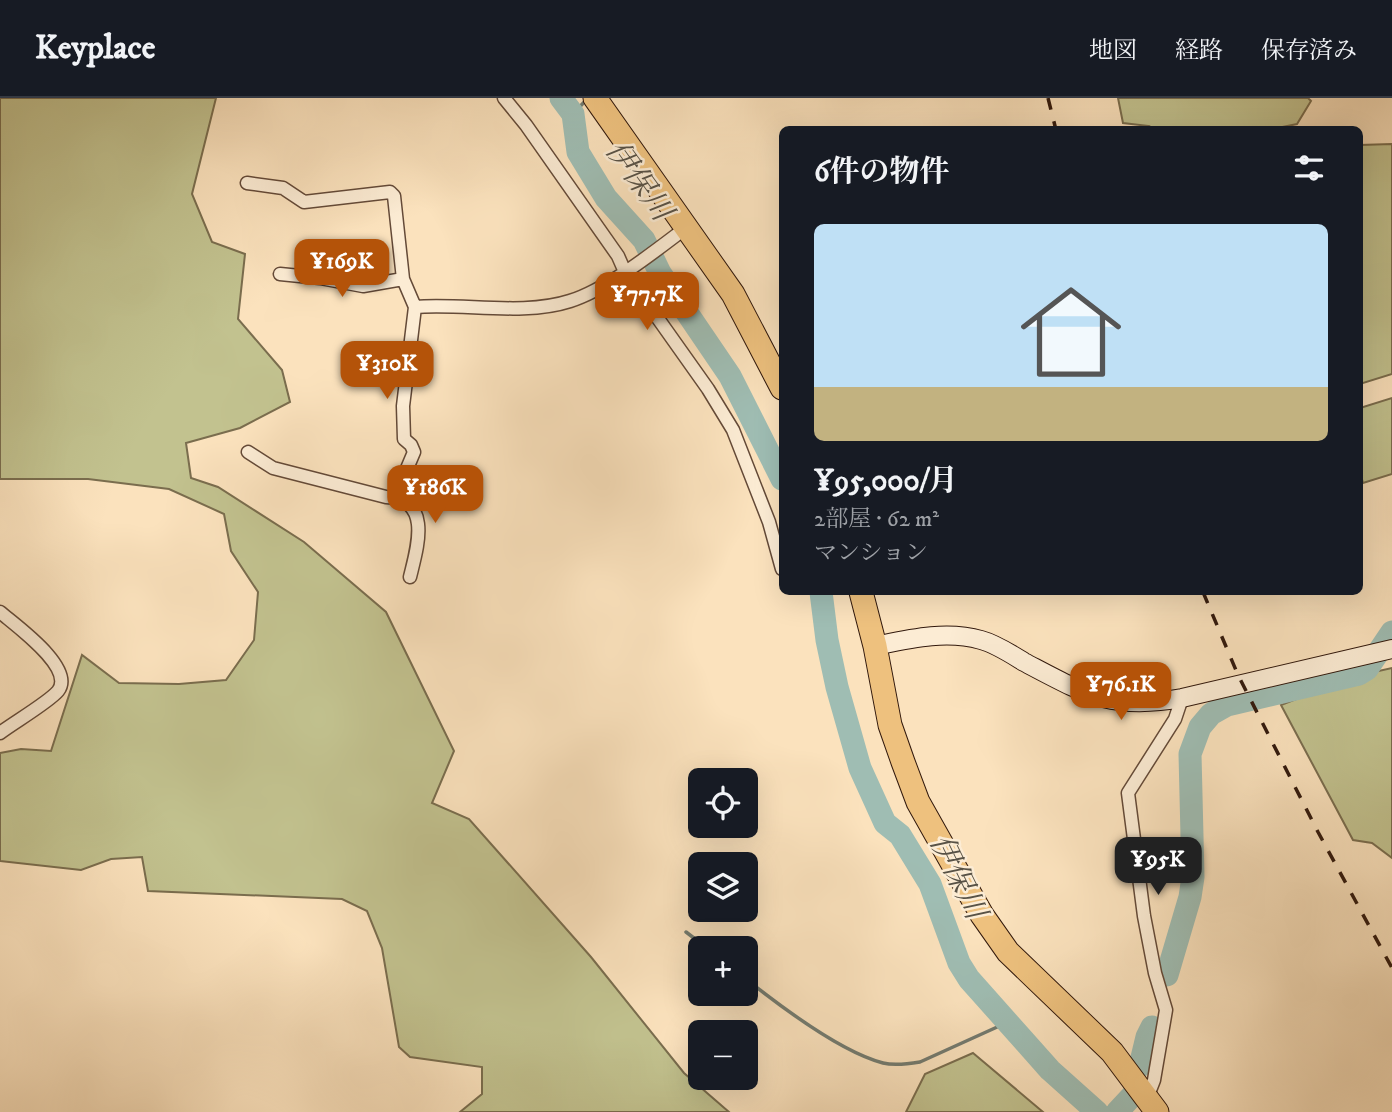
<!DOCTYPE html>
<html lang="ja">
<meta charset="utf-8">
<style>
:root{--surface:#171b24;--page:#20242c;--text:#f1f3f6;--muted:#9ea1a6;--line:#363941;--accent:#b45309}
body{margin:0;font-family:"IM FELL DW Pica","Noto Serif JP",serif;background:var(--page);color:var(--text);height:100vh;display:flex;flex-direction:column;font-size:26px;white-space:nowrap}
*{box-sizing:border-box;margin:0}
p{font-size:23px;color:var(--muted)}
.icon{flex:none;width:38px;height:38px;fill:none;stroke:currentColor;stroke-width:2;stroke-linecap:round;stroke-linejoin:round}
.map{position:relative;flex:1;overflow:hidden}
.sheet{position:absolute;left:779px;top:28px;width:584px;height:469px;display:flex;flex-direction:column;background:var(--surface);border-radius:10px;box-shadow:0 7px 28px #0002}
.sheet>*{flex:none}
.tools{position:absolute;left:688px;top:670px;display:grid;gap:14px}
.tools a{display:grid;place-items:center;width:70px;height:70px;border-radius:10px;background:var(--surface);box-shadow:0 7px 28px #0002;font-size:35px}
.price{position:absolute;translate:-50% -60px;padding:0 16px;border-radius:14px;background:var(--accent);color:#fff;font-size:23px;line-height:46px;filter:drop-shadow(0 2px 4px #0008)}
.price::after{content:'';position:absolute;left:50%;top:42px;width:21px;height:16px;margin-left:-10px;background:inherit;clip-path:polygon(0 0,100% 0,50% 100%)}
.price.selected{background:#222;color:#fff}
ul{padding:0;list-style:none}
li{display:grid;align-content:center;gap:14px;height:371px;padding:0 35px}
li span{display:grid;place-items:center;height:217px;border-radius:10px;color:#555}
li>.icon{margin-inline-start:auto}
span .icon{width:126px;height:126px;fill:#fffc;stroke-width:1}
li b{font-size:30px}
h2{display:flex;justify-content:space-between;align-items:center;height:84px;padding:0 35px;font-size:30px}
header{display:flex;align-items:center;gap:42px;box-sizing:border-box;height:98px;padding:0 35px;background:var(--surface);border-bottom:2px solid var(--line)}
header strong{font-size:33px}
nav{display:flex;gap:38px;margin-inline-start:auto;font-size:24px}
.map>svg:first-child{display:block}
.green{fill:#c2c28f;stroke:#7a6d4e;stroke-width:2}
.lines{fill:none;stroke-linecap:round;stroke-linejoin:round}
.stream{stroke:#737b70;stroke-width:3.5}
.river{stroke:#9fbdb3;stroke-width:23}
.street-casing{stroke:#644a38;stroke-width:15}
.secondary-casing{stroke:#31180c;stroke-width:20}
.highway-casing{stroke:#31180c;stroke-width:25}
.street{stroke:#fcecd4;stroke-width:12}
.secondary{stroke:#fcecd4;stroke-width:18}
.highway{stroke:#eec17e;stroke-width:23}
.rail{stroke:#31180c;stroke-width:3.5;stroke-dasharray:12 12;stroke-linecap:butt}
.labels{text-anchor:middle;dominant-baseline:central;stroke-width:5;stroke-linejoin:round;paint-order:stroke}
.water-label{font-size:30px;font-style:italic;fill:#585246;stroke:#fcecd4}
</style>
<header>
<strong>Keyplace</strong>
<nav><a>地図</a><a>経路</a><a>保存済み</a></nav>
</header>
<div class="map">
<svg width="1392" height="1014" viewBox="0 0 1392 1014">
<rect width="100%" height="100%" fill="#fbe2bd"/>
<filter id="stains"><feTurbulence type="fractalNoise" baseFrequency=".00286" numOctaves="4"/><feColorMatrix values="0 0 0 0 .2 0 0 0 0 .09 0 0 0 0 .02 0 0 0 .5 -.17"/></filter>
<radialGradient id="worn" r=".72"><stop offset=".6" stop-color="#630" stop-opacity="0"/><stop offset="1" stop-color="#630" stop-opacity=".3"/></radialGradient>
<!-- green -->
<path class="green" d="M0,0H216L192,96L212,144L245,156L238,221L282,272L290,304L240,330L186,345L191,380L218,389L304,444L386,514L454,653L432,705L469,721L591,859L684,975L729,1014H460L482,996V969L410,959L399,949L382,850L367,813L342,801L148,793L142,759L111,761L81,772L0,763V655L21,651L51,653L82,557L119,585L179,586L226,582L254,542L258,494L231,453L224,416L169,391L88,381H0Z
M1118,0H1308L1311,3L1297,26L1268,32H1147L1149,28L1123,25Z
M1392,46V276L1360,286V47Z
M1392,300V376L1363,385L1360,374V310Z
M1392,570V760L1372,745L1353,742L1281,607L1352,579Z
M973,955L1043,1014H906L925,976Z"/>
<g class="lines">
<!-- stream -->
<path class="stream" d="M573,16L587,1
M686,834L707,850
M746,881C780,908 841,954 883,965C895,968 908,966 920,964L1006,925"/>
<!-- river -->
<path class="river" d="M561,0L573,16L578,54L606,100L644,142L660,175L730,278L782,381
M821,494L827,542L837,589L860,670L885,725L900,737L930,786L959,865L969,881L1050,972L1097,1014
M1167,877L1190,799L1193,779L1190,656L1200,629L1211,616L1227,607L1359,576L1367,571L1392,534
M1140,968L1147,939L1152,929
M1117,1014L1131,999"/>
<!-- street casing -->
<g class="street-casing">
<path id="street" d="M504,0L526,27L618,158L625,174L708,291L733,332L769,424L782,471
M247,85L283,90L304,104L390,94L394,98L403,181L415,209L403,308L404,341L411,347L414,354L395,399
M280,176L320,180L363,188L403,181
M415,209C464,205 524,218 570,203C608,191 655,153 687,129
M248,354L273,370L386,399C433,401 417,450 410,479
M0,514C15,527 76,570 58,593C49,604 13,625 0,635
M1147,1000L1154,982L1166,912L1155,875L1144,818L1128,695L1175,621L1182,600"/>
</g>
<!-- secondary casing -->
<g class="secondary-casing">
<path id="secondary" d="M875,548C909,541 946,532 981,542C996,546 1011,556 1024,564C1085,596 1111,613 1182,600L1392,551"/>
</g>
<!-- highway casing -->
<g class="highway-casing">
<path id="highway" d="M595,0L733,196L782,290
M861,494L875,548L890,627L903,664L918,704L954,768L982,817L1008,854L1112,954L1157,1014"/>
</g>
<!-- street -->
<use href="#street" class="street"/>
<!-- secondary -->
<use href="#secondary" class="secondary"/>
<!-- highway -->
<use href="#highway" class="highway"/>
<!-- rail -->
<path class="rail" d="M1048,0L1056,32
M1203,494L1238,577L1318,734L1392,870"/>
</g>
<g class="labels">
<!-- water labels -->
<g class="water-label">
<text transform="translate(638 83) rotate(54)">伊保川</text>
<text transform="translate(957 779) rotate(64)">伊保川</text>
</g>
</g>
<rect width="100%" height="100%" filter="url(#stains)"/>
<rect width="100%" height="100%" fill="url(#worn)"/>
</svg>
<div class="tools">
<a><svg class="icon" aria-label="locate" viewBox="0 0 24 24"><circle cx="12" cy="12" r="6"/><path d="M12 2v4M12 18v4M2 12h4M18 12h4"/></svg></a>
<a><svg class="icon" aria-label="layers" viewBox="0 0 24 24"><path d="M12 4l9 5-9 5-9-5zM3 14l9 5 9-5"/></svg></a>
<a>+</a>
<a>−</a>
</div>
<b class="price" style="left:342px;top:201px">¥169K</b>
<b class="price" style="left:647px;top:234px">¥77.7K</b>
<b class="price" style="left:387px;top:303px">¥310K</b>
<b class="price" style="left:435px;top:427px">¥186K</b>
<b class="price" style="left:1121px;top:624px">¥76.1K</b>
<b class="price selected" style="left:1158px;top:799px">¥95K</b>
<section class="sheet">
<h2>6件の物件<svg class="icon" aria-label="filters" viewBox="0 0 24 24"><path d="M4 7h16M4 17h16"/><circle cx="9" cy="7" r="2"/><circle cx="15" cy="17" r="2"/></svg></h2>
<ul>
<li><span style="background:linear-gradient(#bfe0f5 75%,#c2b280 0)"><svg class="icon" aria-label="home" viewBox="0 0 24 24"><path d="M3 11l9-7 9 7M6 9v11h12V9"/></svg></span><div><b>¥95,000/月</b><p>2部屋 · 62 m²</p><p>マンション</p></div></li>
</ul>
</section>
</div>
